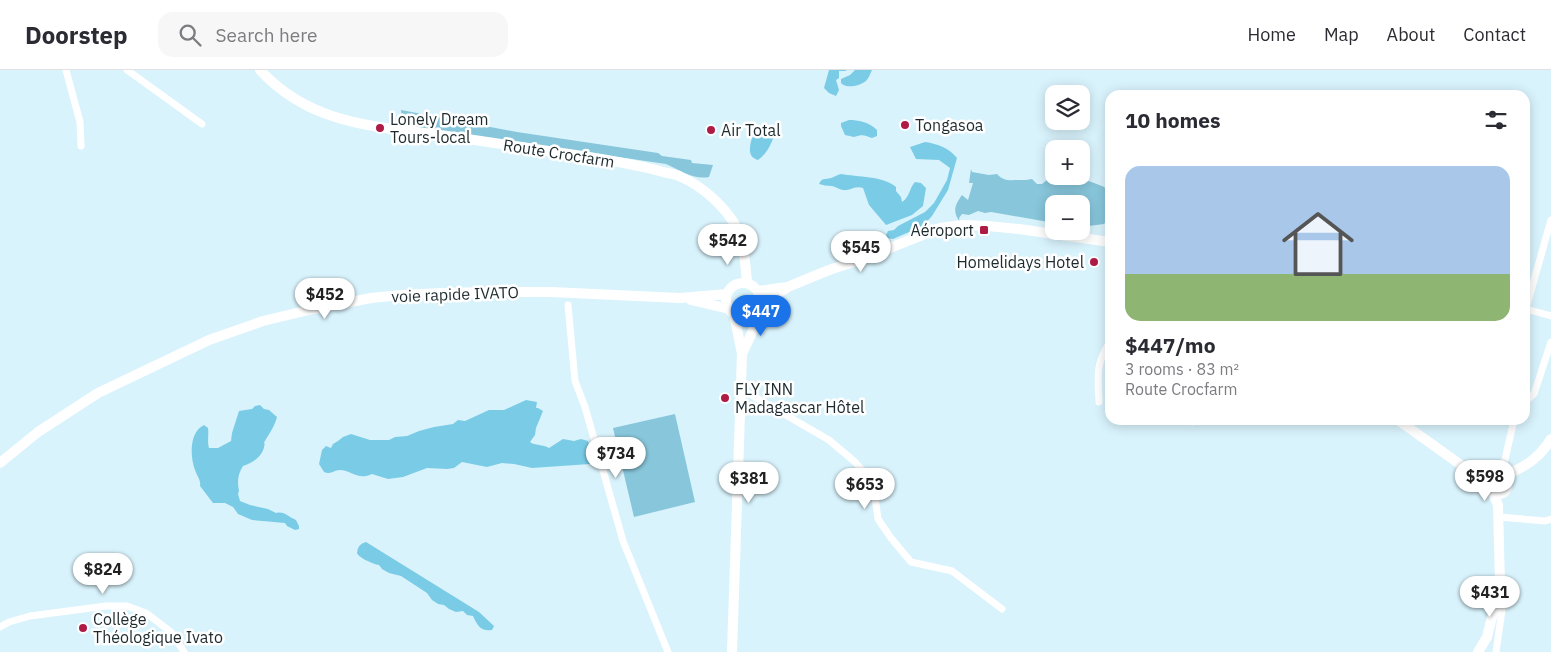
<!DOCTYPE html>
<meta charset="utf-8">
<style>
:root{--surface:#fff;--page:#f7f7f7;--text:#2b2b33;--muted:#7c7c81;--line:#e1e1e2;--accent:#1a73e8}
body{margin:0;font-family:"IBM Plex Sans",sans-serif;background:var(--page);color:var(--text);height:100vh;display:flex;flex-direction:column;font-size:19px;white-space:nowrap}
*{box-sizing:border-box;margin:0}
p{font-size:16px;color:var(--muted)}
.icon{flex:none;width:28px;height:28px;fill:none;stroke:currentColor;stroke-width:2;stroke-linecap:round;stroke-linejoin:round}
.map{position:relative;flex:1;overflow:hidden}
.sheet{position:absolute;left:1105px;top:20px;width:425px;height:335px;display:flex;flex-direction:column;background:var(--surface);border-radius:15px;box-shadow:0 2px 12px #0003}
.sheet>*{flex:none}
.controls{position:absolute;left:1045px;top:15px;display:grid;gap:10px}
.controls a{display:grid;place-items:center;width:45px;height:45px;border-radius:10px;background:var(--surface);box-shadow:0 2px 12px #0003;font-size:25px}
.price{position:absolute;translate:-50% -42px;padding:0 11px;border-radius:18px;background:#fff;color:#222;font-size:16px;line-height:32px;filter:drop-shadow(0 1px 2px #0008)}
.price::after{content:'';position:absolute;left:50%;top:30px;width:15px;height:11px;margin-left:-8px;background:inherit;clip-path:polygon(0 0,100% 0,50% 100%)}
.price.on{background:var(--accent);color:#fff}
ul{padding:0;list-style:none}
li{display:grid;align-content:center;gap:10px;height:265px;padding:0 20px}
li+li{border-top:1px solid var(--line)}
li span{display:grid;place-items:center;height:155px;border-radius:15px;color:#555}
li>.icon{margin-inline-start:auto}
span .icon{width:90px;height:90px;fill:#fffc;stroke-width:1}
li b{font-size:21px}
h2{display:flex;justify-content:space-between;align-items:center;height:60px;padding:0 20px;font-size:21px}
header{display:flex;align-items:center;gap:30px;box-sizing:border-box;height:70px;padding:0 25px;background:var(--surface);border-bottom:1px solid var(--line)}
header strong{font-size:24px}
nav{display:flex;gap:28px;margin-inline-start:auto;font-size:18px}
.search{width:350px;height:45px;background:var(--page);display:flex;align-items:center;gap:12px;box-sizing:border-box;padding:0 18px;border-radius:15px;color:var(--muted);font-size:19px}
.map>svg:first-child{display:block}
.green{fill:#88c6db}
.forest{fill:#7acce6}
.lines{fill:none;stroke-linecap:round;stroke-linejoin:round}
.street{stroke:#fff;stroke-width:7}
.secondary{stroke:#fff;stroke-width:10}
.poi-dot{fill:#ae1b45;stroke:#fff;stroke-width:2}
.labels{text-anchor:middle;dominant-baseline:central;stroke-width:5;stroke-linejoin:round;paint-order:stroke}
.poi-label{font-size:16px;fill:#1d2a2e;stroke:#fff;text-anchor:start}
.street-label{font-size:16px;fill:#1d2a2e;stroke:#fff}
</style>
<header>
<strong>Doorstep</strong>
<div class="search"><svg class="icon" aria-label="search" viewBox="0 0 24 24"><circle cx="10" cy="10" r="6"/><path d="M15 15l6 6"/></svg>Search here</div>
<nav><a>Home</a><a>Map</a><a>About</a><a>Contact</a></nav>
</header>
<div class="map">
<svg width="1551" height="582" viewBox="0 0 1551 582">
<rect width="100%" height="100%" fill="#d9f3fc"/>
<!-- green -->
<path class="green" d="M401,40L517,62L658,83L662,86L691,90L692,93L713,95L709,107C694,110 679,100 666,94L414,57C404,54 402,50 401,40Z
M971,99L972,102L989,105L997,104C1004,112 1011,110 1020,110C1025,110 1027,110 1032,109L1037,114H1042L1047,110C1061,119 1066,110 1078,110C1090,110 1100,115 1110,120V146L1104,154L1081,157V134H1054V153L991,142L985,143L978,141L969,145L962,144L959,148L960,152C952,141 955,135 962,125L968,130L973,113H969Z
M675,344L695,432L634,447L613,358Z"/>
<!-- forest -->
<path class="forest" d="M829,0H847L845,1H839V8L836,10L839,20L836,26L829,23L824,18Z
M855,0H872C870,4 869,8 866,11C860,16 846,19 841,13V9L850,5Z
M849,50C858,50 869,52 877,60V66L872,68C864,65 863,64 854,67L845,65L841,56V53Z
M771,55L775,56C775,69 768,83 758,90C746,87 750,74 753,65Z
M925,72C938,74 949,78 957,88L948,120L932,146L923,156L893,169L887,168L886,165L888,161L894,160L898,156L925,142L934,133L947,110L950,98L939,90L916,89L910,77Z
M841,104C857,107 884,106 896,117V121L901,127L902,132C910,127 909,118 915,112L921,113L926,118L923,136L912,145L886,155L869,135L863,118C856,116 853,119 847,120C841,121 837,117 832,116C827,116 823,115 819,114C822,107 825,110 831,108C835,107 836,105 841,104Z
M526,330L537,332L536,338H538L543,341L536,358L535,365L530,372C535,376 543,374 549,378L563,369L574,371L581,369L588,371L591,382L594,384V387L590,394L532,398L514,394L502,393L487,397L462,392L454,398L447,399L427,398L403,407L388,409L372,404C358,411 351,400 340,400C333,400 332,405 324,402L319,394L322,380L326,376L331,378L333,374L338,371L343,367L351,364L370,370H389L395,367L407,366L419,361L434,357L453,354L458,350L465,351L489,340H504Z
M260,335L264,339L269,340L277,347C275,355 270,363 266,369C262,376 266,370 264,377C262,387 252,393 243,396C238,404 237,411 239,421L238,424L240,431L250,435L268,439L276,443C285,441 288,447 296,450L299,456V459L295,460L287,456L285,453L252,450L238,444L233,437L225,433H213L200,416C201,410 197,406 195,400C190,387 189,362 204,355L208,358C209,365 207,371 209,378H218L231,371L232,363L239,341L252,339L255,336Z
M366,472L479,542L494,556L492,560C481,562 477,555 473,546L467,545L463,541L456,542L449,539L444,535L438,534L432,530L427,523L401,506L389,503L382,499L379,495C373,494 359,488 357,483C358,476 360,474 366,472Z"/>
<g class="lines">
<!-- street -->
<path class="street" d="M66,0L80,52L81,76
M127,0L202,54
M568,235L575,311L585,337L623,471L668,582
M1526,239L1551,246
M1525,242L1551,150
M741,319L829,370L855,392L873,412L878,449L891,468L911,492L952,501L1002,539
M1099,332C1098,305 1095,295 1110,272
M1525,332L1534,324L1551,272
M1188,350L1193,352L1198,350
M1501,407L1514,350
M1499,447L1545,451L1551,449
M0,557L9,552L30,546L106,536H127L146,543L171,562L184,582
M1496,582L1502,540L1501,523"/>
<!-- secondary -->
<path class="secondary" d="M260,0C312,56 376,56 447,66C494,73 542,80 589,87C614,91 639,95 663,102C669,103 676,104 681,107C700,115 718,131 730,147C744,166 745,191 747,212
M726 230a17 17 0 1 1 34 0a17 17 0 1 1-34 0Z
M758,221L787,217
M691,230L729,239
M759,235L790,216L829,200L860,190L940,158L962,155L988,156L1019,159L1110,172
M742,284L756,254L777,228
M1398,350L1475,405L1492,421L1498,435L1500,515L1487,567L1478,582
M0,393L38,362L98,323L209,270L263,251L309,240L371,228L401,225L442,223L489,222H551L680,228L727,224
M1501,407C1523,398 1538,390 1551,369
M1491 416a8 8 0 1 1 16 0a8 8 0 1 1-16 0Z
M732,582L742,284L734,244"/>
</g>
<!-- markers -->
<g class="poi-dot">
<circle cx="905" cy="55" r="5"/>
<circle cx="380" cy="58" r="5"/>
<circle cx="711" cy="60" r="5"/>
<rect x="979" y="155" width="10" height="10" rx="2.5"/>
<circle cx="1094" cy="192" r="5"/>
<circle cx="725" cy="328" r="5"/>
<circle cx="83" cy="558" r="5"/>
</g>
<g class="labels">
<!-- poi labels -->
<g class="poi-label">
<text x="390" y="49">Lonely Dream<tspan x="390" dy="18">Tours-local</tspan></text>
<text x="915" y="55">Tongasoa</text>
<text x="721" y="60">Air Total</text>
<text x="974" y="160" text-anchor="end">Aéroport</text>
<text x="1084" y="192" text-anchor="end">Homelidays Hotel</text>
<text x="735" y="319">FLY INN<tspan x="735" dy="18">Madagascar Hôtel</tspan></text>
<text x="93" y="549">Collège<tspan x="93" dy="18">Théologique Ivato</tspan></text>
</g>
<!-- street labels -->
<g class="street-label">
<text transform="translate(559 83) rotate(9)">Route Crocfarm</text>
<text transform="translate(455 224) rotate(-2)">voie rapide IVATO</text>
</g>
</g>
</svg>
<div class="controls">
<a><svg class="icon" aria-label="layers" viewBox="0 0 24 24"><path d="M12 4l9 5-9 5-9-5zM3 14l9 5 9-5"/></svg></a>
<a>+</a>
<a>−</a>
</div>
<b class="price" style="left:728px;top:196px">$542</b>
<b class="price" style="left:861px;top:203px">$545</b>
<b class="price" style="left:325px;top:250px">$452</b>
<b class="price on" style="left:761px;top:267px">$447</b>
<b class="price" style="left:616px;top:409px">$734</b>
<b class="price" style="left:1485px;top:432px">$598</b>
<b class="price" style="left:749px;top:434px">$381</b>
<b class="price" style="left:865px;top:440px">$653</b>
<b class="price" style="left:103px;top:525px">$824</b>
<b class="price" style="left:1490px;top:548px">$431</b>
<section class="sheet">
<h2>10 homes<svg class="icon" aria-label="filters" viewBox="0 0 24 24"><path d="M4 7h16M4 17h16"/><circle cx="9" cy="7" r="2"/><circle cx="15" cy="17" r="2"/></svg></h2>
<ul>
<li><span style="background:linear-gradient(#a9c7e8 70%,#8fb573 0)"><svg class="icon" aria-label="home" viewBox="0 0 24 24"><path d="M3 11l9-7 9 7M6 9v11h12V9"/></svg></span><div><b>$447/mo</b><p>3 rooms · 83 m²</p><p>Route Crocfarm</p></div></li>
</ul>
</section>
</div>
